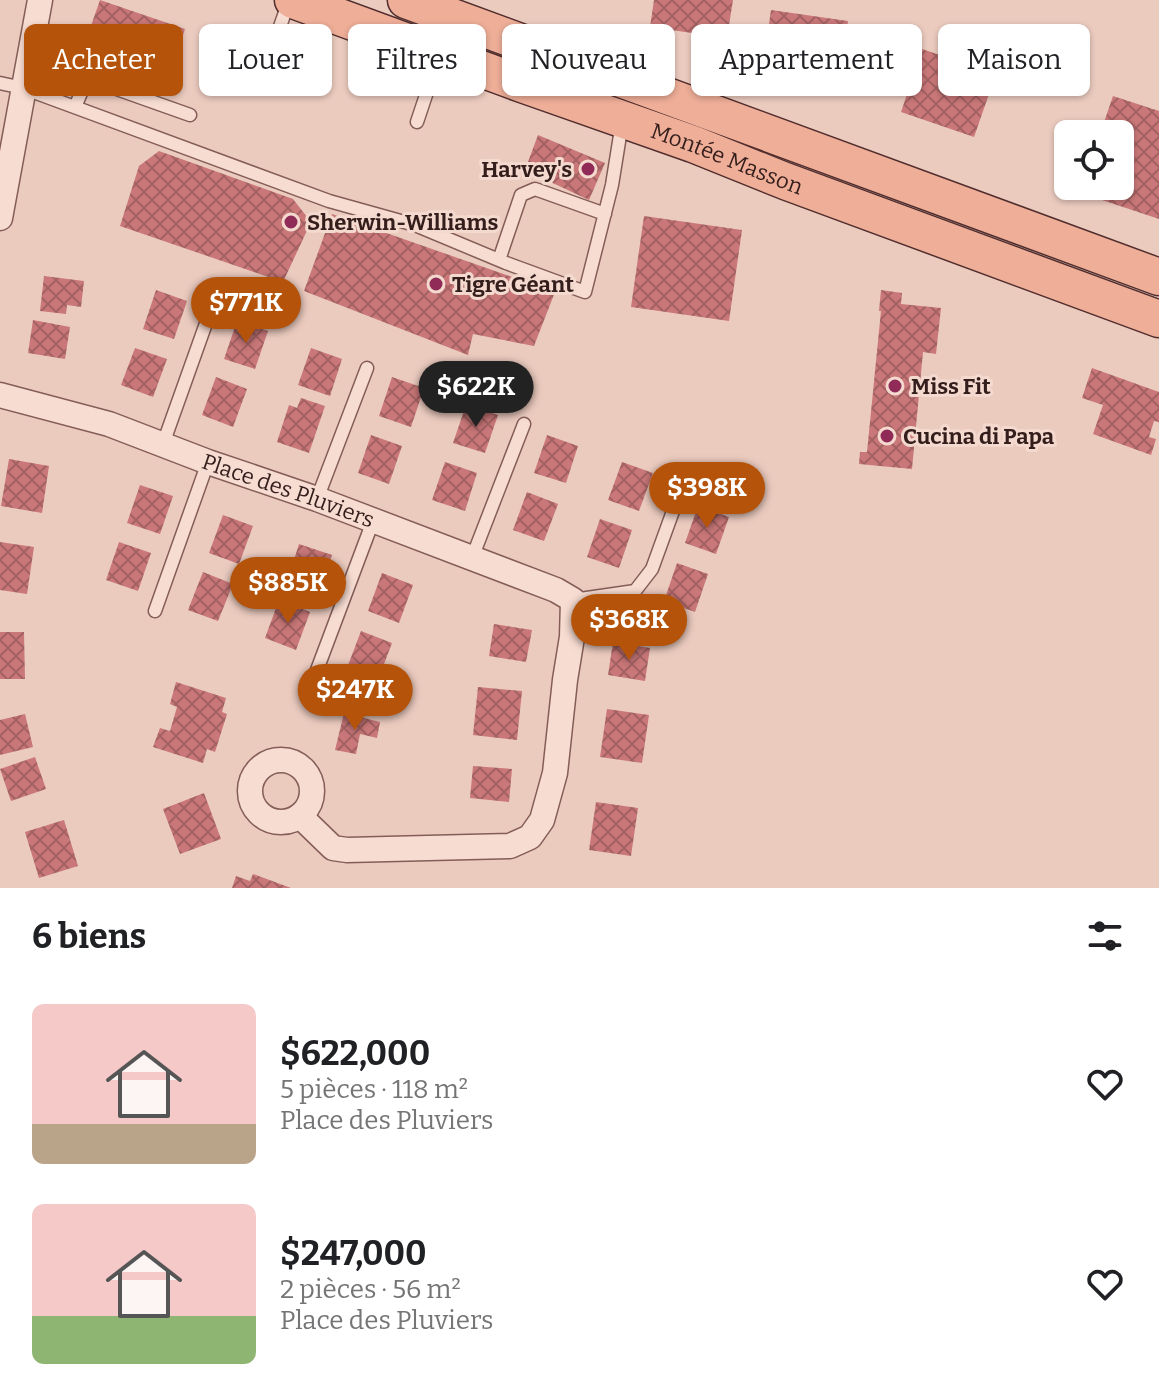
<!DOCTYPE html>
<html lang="fr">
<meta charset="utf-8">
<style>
:root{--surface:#fff;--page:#f6f6f6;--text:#202124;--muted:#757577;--accent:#b45309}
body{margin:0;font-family:Bitter,serif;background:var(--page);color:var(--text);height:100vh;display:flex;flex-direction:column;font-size:30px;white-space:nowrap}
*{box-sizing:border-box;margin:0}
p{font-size:26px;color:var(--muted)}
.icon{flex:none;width:44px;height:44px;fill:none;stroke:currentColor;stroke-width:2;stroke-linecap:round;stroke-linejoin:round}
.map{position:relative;height:888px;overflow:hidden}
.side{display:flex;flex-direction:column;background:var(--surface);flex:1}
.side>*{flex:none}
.banner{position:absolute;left:24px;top:24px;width:1112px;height:72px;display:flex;gap:16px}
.tools{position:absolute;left:1054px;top:120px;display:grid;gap:16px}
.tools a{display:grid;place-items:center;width:80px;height:80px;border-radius:12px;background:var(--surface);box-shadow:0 2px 6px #0004;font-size:40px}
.price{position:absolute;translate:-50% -68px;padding:0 18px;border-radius:28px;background:var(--accent);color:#fff;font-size:26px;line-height:52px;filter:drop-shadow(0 2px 4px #0008)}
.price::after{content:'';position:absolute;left:50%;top:48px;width:24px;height:18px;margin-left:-12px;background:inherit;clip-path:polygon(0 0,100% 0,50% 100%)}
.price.on{background:#222;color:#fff}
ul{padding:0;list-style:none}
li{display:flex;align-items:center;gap:24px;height:200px;padding:0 32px}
li span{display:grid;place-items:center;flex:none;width:224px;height:160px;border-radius:12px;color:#555}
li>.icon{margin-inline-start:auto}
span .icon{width:96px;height:96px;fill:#fffc;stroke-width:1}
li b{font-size:34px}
h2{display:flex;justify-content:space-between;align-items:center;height:96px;padding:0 32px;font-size:34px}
.chip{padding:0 28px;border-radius:12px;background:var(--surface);box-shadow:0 2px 6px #0004;font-size:28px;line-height:72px}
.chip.on{background:var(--accent);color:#fff}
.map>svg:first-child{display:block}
.building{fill:url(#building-cross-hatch)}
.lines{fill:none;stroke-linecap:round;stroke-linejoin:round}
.lane-casing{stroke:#845d58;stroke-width:15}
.street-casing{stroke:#845d58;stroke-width:27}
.primary-casing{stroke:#512e2d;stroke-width:39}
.lane{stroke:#f7dcd2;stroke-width:12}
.street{stroke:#f7dcd2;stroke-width:24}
.primary{stroke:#eeae98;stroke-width:36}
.poi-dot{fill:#902b58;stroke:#f4d9cf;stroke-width:3}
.labels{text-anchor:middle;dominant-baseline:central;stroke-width:6;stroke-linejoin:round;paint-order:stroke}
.street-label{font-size:22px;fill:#341e1c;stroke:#f4d9cf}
.poi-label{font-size:22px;font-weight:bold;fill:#341e1c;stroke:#f4d9cf;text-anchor:start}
</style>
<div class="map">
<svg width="1159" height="888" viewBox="0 0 1159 888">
<defs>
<pattern id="building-cross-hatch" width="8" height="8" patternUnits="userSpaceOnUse" patternTransform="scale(2)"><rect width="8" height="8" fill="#c97778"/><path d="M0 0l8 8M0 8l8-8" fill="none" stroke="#a46162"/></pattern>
</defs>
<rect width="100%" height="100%" fill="#eccbbf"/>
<!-- building -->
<path class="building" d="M100,0L185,29L164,93L78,63Z
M654,0H733L727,38L650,27Z
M771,10L848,21L841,76L763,65Z
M922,49L996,74L974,137L901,112Z
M1113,96L1159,111V219L1081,193L1083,186H1120V134H1100Z
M538,135L605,163L589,200L525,170Z
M159,151L293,199L311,222L283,282L120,226L139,166Z
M332,214L555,292L534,346L473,334L468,355L304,291Z
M644,216L742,230L729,321L631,307Z
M44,276L84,281L81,307L67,305L66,314L40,311Z
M156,290L187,301L174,339L143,329Z
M881,290L902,293L901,304L941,308L936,354L923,352L912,469L859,464L860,452H867L881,311H879Z
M33,320L70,327L65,359L28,353Z
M237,321L268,331L255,369L224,359Z
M135,348L167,359L153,397L121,385Z
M311,348L342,359L330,396L298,385Z
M1092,368L1159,392V422L1154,421L1149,437L1156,439L1151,455L1093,434L1103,405L1082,398Z
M216,377L247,389L233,427L202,415Z
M392,377L424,388L411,427L379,416Z
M301,398L325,406L309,453L277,442L289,405L297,408Z
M466,405L498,415L485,453L453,443Z
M371,435L402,446L389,484L358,473Z
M547,435L578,446L566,483L534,473Z
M9,459L49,466L42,513L1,506Z
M445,462L477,473L465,511L432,500Z
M622,462L653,473L639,511L608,500Z
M140,485L173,496L160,534L127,523Z
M527,492L558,504L544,541L513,530Z
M698,506L729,517L716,554L685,543Z
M223,515L253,526L239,564L209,553Z
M600,519L632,530L619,568L587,557Z
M0,542L34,547L27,594L0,590Z
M119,542L151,553L138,591L106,580Z
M299,544L332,555L319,593L287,582Z
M677,563L708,574L695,612L664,601Z
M203,572L233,584L218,621L188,610Z
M382,573L413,585L399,623L368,611Z
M279,600L310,612L296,650L265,638Z
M494,624L532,630L526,662L489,656Z
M361,631L392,643L378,680L347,668Z
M0,632H24L25,679H0Z
M613,642L650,648L645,681L608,675Z
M176,682L226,698L222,712L227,714L215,752L207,749L203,763L153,747L160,728L170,731L177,707L170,704Z
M478,687L522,691L517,740L473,735Z
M607,709L649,715L642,763L600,757Z
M344,713L380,722L377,738L360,734L356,754L335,750Z
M25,714L33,747L0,755V720Z
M35,757L46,789L11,801L0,769Z
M473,766L512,769L509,802L470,798Z
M204,793L221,839L180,854L163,809Z
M596,802L638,808L631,856L589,850Z
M64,820L78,866L39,878L25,832Z
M253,874L291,888H232L236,876L250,881Z"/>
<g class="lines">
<!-- lane casing -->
<g class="lane-casing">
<path id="lane" d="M265,69L289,1
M0,83L23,88L50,98L329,201L415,225L506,263L585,292L612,185L622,123
M75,107L84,86L97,82L190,115
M417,122L439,56
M499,260L521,195L535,189L605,214
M163,444L214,301
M317,499L367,368
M472,558L524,424
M573,600L635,591L652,569L685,478
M155,611L208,462
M317,670L373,521"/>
</g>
<!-- street casing -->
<g class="street-casing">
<g id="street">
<path d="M0,218L40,0"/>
<path id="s1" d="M0,395L109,424L208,462L317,499L556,590L573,600L572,637L565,680L555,773L542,820L530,837L510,846L347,850L333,848L300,816"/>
<circle cx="281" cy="791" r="31"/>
</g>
</g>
<!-- primary casing -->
<g class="primary-casing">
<g id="primary">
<path id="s2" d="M293,0L522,84L693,144L785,181L1159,319"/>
<path d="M406,0L1159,277"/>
</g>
</g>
<!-- lane -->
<use href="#lane" class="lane"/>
<!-- street -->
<use href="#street" class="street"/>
<!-- primary -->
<use href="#primary" class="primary"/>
</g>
<!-- markers -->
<g class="poi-dot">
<circle cx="588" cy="169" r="8"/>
<circle cx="291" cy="222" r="8"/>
<circle cx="436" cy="284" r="8"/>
<circle cx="895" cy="386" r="8"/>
<circle cx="887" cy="436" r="8"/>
</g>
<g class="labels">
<!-- street labels -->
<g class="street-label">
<text stroke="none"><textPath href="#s2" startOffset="462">Montée Masson</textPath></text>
<text stroke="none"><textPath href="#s1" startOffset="304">Place des Pluviers</textPath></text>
</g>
<!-- poi labels -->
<g class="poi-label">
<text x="572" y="169" text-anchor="end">Harvey's</text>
<text x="307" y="222">Sherwin-Williams</text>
<text x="452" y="284">Tigre Géant</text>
<text x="911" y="386">Miss Fit</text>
<text x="903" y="436">Cucina di Papa</text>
</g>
</g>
</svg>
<div class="tools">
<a><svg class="icon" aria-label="locate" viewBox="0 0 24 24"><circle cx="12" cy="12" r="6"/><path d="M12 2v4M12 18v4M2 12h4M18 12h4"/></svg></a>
</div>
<b class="price" style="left:246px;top:345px">$771K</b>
<b class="price on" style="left:476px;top:429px">$622K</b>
<b class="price" style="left:707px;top:530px">$398K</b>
<b class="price" style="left:288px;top:625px">$885K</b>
<b class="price" style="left:629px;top:662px">$368K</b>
<b class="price" style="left:355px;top:732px">$247K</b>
<div class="banner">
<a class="chip on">Acheter</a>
<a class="chip">Louer</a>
<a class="chip">Filtres</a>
<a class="chip">Nouveau</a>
<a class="chip">Appartement</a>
<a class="chip">Maison</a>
</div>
</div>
<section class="side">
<h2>6 biens<svg class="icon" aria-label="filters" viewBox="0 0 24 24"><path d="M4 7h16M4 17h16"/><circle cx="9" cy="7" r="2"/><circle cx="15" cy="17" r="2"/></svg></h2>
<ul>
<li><span style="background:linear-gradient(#f6c9c9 75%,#b9a48a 0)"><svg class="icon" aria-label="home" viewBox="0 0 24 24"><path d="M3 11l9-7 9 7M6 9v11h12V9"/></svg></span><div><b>$622,000</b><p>5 pièces · 118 m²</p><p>Place des Pluviers</p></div><svg class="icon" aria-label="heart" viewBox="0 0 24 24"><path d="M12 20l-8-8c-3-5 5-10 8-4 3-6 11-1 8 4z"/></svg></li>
<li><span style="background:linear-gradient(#f6c9c9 70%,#8fb573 0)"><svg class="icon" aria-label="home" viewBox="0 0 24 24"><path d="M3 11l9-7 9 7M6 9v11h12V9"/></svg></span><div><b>$247,000</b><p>2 pièces · 56 m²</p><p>Place des Pluviers</p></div><svg class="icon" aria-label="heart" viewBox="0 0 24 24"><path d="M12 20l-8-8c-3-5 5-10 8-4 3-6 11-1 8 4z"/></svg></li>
</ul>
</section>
